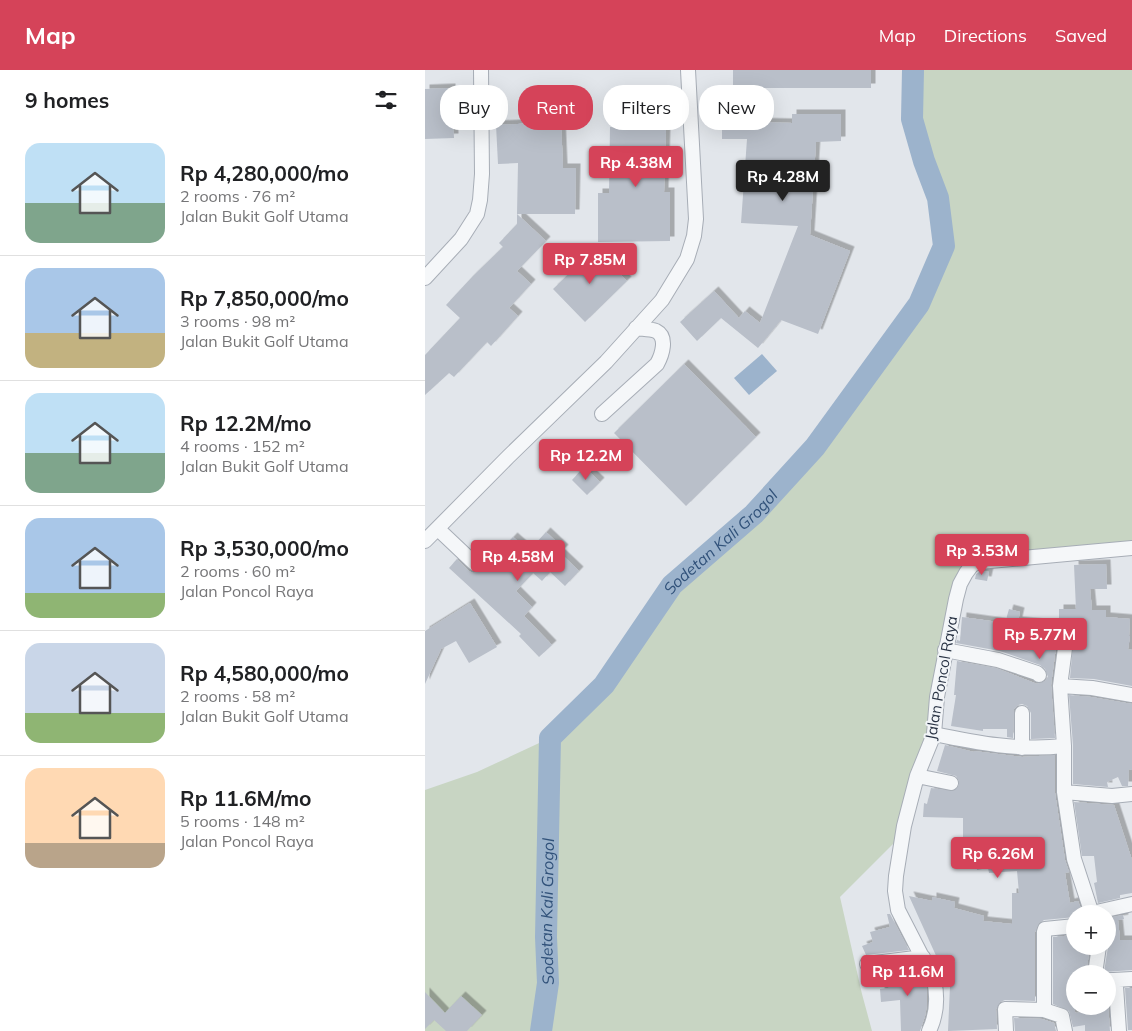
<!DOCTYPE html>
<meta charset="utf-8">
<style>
:root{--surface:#fff;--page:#f2f2f2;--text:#202124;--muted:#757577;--line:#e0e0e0;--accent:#d54359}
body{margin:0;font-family:Mulish,sans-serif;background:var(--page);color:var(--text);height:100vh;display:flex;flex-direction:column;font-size:19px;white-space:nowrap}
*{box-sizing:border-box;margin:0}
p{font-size:16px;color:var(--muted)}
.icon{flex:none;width:28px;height:28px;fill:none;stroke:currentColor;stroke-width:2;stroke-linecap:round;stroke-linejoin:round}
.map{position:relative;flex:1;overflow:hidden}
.drawer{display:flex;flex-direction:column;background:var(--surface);width:425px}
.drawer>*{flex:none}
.top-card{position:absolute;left:15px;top:15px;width:475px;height:45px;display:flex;gap:10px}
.fabs{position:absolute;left:641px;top:835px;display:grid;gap:10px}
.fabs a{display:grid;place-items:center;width:50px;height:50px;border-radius:50%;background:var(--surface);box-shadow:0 5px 20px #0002;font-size:25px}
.price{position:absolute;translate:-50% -42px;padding:0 11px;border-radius:5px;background:var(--accent);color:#fff;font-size:16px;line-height:32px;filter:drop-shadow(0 1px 2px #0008)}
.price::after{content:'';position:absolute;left:50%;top:30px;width:15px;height:11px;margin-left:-8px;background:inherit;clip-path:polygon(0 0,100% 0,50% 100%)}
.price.active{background:#222;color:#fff}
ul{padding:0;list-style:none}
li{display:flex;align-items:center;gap:15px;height:125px;padding:0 25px}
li+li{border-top:1px solid var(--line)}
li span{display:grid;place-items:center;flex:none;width:140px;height:100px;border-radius:15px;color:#555}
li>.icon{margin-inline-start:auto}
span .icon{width:60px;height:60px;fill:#fffc;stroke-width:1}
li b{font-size:21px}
h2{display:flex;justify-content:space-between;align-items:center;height:60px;padding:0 25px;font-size:21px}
.pill{padding:0 18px;border-radius:20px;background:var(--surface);box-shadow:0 5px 20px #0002;font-size:18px;line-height:45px}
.pill.active{background:var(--accent);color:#fff}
header{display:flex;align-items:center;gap:30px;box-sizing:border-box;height:70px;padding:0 25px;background:var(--accent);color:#fff}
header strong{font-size:24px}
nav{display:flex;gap:28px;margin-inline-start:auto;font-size:18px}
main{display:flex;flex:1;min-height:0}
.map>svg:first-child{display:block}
.green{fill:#c8d5c3}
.water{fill:#9cb3cc}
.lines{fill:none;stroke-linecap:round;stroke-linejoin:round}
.river{stroke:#9cb3cc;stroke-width:22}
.building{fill:#b9bfc9;filter:url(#shadow)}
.minor-casing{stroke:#a7adb6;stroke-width:16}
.minor{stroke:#f5f7f9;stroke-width:14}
.labels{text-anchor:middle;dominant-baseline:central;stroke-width:4;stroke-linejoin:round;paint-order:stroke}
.street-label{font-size:15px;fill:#293344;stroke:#f2f5f8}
.water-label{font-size:16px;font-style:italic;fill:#31527a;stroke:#f2f5f8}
</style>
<header>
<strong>Map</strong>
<nav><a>Map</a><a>Directions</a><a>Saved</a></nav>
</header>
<main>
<section class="drawer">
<h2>9 homes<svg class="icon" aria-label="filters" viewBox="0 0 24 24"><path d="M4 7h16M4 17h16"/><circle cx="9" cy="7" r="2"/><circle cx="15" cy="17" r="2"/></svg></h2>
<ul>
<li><span style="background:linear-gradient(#bfe0f5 60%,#7fa58c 0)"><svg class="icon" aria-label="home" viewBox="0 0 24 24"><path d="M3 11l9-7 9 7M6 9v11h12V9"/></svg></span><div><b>Rp 4,280,000/mo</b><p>2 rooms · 76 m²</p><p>Jalan Bukit Golf Utama</p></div></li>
<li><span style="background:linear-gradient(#a9c7e8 65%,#c2b280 0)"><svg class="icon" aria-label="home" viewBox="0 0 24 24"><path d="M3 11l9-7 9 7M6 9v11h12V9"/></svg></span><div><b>Rp 7,850,000/mo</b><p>3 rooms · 98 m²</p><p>Jalan Bukit Golf Utama</p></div></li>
<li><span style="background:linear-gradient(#bfe0f5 60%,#7fa58c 0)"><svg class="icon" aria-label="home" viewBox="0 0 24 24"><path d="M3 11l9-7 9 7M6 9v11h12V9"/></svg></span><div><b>Rp 12.2M/mo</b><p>4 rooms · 152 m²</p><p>Jalan Bukit Golf Utama</p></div></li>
<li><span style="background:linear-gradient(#a9c7e8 75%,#8fb573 0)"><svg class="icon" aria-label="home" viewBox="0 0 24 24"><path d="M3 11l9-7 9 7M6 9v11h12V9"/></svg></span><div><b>Rp 3,530,000/mo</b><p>2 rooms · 60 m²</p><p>Jalan Poncol Raya</p></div></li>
<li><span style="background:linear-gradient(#c9d6e8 70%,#8fb573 0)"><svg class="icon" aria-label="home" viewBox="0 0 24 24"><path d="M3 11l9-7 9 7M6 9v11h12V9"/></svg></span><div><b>Rp 4,580,000/mo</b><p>2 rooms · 58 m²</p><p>Jalan Bukit Golf Utama</p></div></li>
<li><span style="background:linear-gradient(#ffd9b3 75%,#b9a48a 0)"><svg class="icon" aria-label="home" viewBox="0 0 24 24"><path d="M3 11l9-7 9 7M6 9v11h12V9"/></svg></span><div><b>Rp 11.6M/mo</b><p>5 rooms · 148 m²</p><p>Jalan Poncol Raya</p></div></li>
</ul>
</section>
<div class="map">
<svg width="707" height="961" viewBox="0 0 707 961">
<defs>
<filter id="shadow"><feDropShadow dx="4.5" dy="-4.5" stdDeviation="0" flood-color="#0004"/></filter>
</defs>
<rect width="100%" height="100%" fill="#e2e6eb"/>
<!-- green -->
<path class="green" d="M488,0H707V472L555,485L530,508L508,652L476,766L415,827L437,924L447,961H0V720L52,702L125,668L179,615L247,515L329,444L390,377L494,235L519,176L513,128L499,91L487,49Z"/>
<!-- water -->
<path class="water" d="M337,284L352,301L324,325L309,308Z"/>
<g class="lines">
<!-- river -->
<path class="river" id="s1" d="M116,961L123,913L121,867L125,668L179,615L247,515L329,444L390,377L494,234L519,176L513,128L499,91L487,49L488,0"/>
</g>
<!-- building -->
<path class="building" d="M308,0H446V18H320V52L367,53V44H416V71L391,72L385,165L425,181L393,264L356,250L333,278L296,248L272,271L255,252L289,221L314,248L320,241L335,253L373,156L316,153L322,69H297V23H308Z
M26,18L29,68L0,69V19Z
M136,52L138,98H151L150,144H92L93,93L73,94L71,55Z
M185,57L241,59L239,122H245V171L173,172V123H184Z
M92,144L121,171L92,201L106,214L84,238L93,246L66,276L62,272L29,307L24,303L0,325V285L35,248L21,235L48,206L78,177L74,173L92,154Z
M170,179L202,211L160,252L128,219Z
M259,294L331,367L261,436L189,363Z
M159,397L175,412L162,425L147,410Z
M121,462L139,479L135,483L154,501L140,516L125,502L117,511L108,503L91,521L107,537L99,546L127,575L114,587L94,566L96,564L24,498L32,489L44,501L48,503L55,502L88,467L104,481Z
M681,494L682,519H665L667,540H681V547L705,549L704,566H705L703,579L707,580V616L669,609L645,608L648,575L645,571L637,570L633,572L631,577L626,615L630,668L606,669V643L602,636L597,634L593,635L589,639L588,668L582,667V659H558V661L526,656L531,625H529L532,591L571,598L612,614L620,611L623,607L620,599L615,595L575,581L531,573L532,570L535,571L537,547L580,553L584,539L595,542L593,551L634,555V539H651L649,495Z
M556,501L564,502L562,511L550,509L551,504Z
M45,533L72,577L44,593L31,571L16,579L0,614V561Z
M644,625L666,627L707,634V700L704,699L703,716H697L693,707L682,712L683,717L648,714V675Z
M520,675L549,682V681L597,687L630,685V723L640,790L644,802L640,803L645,833L653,831L658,844H650V847L619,850L614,853L610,862V931L580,930L575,932L571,939L572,959L523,961L525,916H528L530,891L513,890L484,826L507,831V827L530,832L529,838L559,846L558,851L587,854V823H594L592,801L564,803L563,798L552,800L547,769H538V748L498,747L499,733L502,734L506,718L528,721L534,715V711L531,706L512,701Z
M649,732L689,735L707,790V823L695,825V828L673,833L669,813L672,812L669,786H657Z
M462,844H465L484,880L441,885L437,876L448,872L445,862L465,857Z
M698,845L699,849L693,850L695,870H707V900L679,902L683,877L682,848Z
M650,865V877L665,876L661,904H649L650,943L673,941L674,936H682V920L685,961H660V955L648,957L644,941L628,934V867Z
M492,897L502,918V935L500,946L495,961H476L475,930L456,932L455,919L464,918L462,900Z
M700,918H707V960H703Z
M0,922L20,943L36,926L57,945L42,961H21L9,950L0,959Z
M589,948L617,949L629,953L631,961H590Z"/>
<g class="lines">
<!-- minor casing -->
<g class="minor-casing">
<path id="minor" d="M0,208L36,169L52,144L55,130L57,104L56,0
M177,344L232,294C237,285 243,267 231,261C225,259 217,259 211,258
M13,459L50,494
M0,471L83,387L181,292L237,230L262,189L269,166L271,149L263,0
M640,578L635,616L639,676V722L649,789L667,844
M520,580L573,590L612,603L614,605
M635,616L667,618L707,625
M597,643V678
M509,664C552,673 594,681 639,676
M492,706L526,713
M639,722L687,726L707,724
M667,843L707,834
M442,894L498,887
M670,904L674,876
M682,910H689L691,916L694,961
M689,910L707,909
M504,961C512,944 513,928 509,910L473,840L470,821L471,806L479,756L492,706L509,664L512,627L531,529L535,514L541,503L547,495L554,492L707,478
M581,961L580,939L619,940
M640,961L637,946L619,940V862L620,859L650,856"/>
</g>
<!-- minor -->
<use href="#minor" class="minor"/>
</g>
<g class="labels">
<!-- street labels -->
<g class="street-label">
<text transform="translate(516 608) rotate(-80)">Jalan Poncol Raya</text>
</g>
<!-- water labels -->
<g class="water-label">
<text stroke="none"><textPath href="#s1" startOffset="555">Sodetan Kali Grogol</textPath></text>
<text stroke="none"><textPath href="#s1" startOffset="120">Sodetan Kali Grogol</textPath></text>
</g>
</g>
</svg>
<div class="fabs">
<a>+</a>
<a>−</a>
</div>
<b class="price" style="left:211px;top:118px">Rp 4.38M</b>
<b class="price active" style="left:358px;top:132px">Rp 4.28M</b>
<b class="price" style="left:165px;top:215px">Rp 7.85M</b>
<b class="price" style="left:161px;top:411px">Rp 12.2M</b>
<b class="price" style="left:557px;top:506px">Rp 3.53M</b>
<b class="price" style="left:93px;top:512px">Rp 4.58M</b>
<b class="price" style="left:615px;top:590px">Rp 5.77M</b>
<b class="price" style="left:573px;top:809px">Rp 6.26M</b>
<b class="price" style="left:483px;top:927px">Rp 11.6M</b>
<div class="top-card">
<a class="pill">Buy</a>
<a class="pill active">Rent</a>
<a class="pill">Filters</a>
<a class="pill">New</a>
</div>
</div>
</main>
